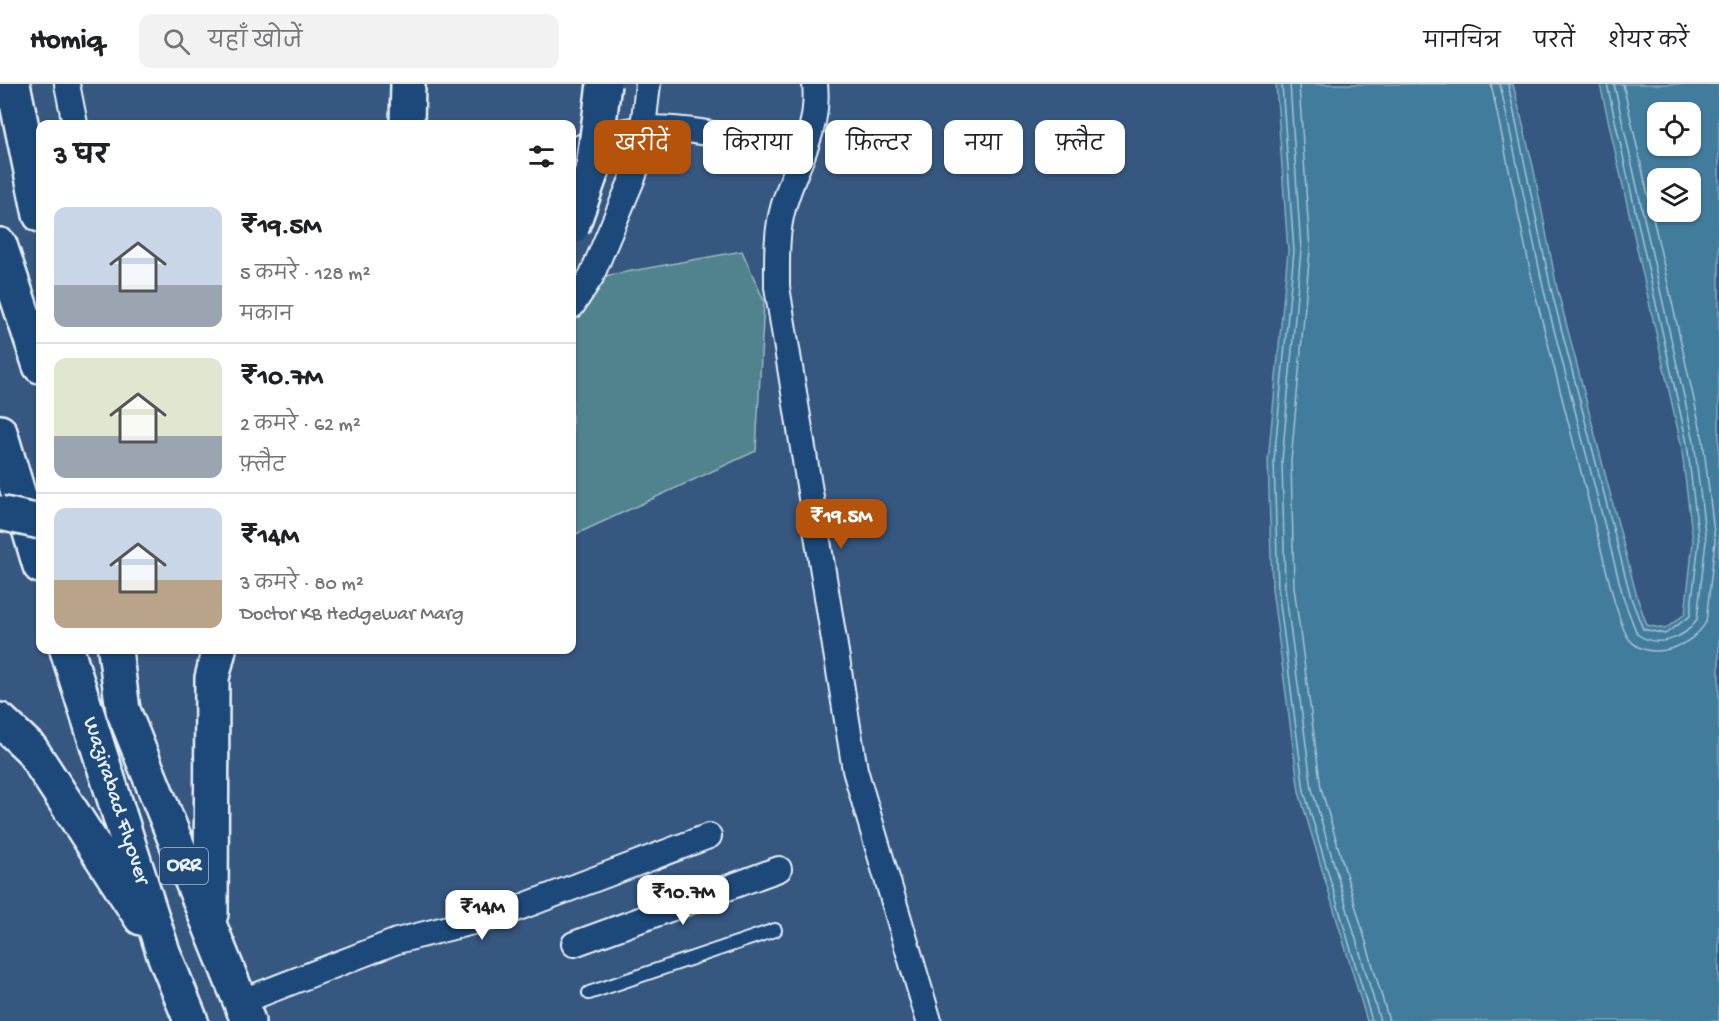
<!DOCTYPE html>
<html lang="hi">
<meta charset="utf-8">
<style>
:root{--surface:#fff;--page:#f2f2f2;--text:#202124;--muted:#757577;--line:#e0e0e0;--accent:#b45309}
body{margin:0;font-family:"Gochi Hand","Playpen Sans Deva",sans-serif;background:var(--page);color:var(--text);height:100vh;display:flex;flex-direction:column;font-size:22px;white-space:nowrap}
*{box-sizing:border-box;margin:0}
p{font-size:20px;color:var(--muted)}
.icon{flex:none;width:33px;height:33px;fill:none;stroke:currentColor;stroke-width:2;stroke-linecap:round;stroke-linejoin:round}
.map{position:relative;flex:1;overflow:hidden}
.details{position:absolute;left:36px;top:36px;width:540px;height:534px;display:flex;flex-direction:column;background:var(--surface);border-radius:12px;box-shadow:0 2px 4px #0004}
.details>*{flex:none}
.guide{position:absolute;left:594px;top:36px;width:570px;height:54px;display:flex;gap:12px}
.controls{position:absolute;left:1647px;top:18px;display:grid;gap:12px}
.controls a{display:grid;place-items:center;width:54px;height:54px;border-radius:12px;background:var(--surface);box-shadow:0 2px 4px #0004;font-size:30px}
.price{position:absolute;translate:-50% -51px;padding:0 14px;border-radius:12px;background:#fff;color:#222;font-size:20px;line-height:39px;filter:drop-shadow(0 2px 3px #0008)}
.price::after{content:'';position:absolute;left:50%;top:36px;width:18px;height:14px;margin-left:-9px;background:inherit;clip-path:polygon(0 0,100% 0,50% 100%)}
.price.on{background:var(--accent);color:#fff}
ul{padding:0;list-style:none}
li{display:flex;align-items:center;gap:18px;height:150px;padding:0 18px}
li+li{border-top:2px solid var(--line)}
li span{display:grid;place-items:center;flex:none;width:168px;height:120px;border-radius:12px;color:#555}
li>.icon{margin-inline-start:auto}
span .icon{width:72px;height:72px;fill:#fffc;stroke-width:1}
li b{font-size:26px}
h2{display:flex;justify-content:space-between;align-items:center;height:72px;padding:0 18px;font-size:26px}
.tag{padding:0 21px;border-radius:12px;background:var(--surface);box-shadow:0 2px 4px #0004;font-size:21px;line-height:54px}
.tag.on{background:var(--accent);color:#fff}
header{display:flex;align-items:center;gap:36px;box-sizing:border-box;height:84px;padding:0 30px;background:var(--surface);border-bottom:2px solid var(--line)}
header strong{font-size:28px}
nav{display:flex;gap:33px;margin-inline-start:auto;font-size:21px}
.search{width:420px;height:54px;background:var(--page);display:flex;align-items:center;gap:15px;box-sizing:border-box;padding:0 21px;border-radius:12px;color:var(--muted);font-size:22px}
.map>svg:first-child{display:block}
.green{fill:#51838e;stroke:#9cbac3;stroke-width:1.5}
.water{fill:#427b9d;stroke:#84aac1;stroke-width:1.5;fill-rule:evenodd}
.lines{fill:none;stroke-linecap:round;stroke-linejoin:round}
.shore{stroke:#a6c2d4;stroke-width:1.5}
.lane-casing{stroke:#e8f1f8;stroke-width:16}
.street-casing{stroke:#e8f1f8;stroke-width:28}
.highway-casing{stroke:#e8f1f8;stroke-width:38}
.lane{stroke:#1f4a7a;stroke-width:12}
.street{stroke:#1f4a7a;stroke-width:24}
.highway{stroke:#1f4a7a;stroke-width:33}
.highway-bridge-casing{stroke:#e8f1f8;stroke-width:38;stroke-linecap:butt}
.highway-bridge{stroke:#1f4a7a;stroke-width:33}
.labels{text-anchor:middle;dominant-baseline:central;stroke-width:4.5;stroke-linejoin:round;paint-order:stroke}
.shield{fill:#1f4a7a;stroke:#acbfd2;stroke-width:1.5}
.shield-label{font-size:21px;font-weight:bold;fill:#e8f1f8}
.street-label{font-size:22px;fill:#e8f1f8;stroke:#1f4a7a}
</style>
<header>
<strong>Homiq</strong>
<div class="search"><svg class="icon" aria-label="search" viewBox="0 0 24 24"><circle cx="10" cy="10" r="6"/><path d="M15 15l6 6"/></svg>यहाँ खोजें</div>
<nav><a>मानचित्र</a><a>परतें</a><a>शेयर करें</a></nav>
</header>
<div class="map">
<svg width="1719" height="937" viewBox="0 0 1719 937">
<rect width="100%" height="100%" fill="#365780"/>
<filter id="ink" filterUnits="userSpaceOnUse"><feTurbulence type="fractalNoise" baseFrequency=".0167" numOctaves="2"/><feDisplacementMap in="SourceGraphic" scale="12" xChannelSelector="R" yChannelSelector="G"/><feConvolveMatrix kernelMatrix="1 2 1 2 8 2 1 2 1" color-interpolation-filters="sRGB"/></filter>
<g filter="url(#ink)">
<!-- green -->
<path class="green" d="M742,167L764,217L756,367L572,452V231L599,193Z"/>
<!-- water -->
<path class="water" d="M1276,0H1513L1533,82L1557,204L1637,513L1647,541L1665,545L1685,530L1693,458L1681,360L1600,0H1719V937H1367L1299,708L1272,505L1268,377L1288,167ZM1658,28H1690V62H1658ZM1658,94H1690V128H1658Z"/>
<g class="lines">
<!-- shore -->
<path class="shore" d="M1282,0L1294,167L1274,377L1278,504L1304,707L1372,937
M1290,0L1301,166L1282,377L1285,504L1312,705L1380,937
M1299,0L1310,166L1291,377L1294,503L1321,704L1389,937
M1491,0L1535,209L1615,520C1619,530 1622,546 1629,555C1649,580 1693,562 1706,538L1715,457L1703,356L1623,0
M1500,0L1544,207L1624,516L1637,550C1657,565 1685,555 1697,535L1706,457L1694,357L1614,0
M1508,0L1551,205L1631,514L1643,545L1665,550L1690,532L1699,458L1687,359L1607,0"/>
<!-- lane casing -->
<g class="lane-casing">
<path id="lane" d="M589,909L775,846"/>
</g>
<!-- street casing -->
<g class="street-casing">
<path id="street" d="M67,0L75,40
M815,0C820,48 795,80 783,124C776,149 777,177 777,203L855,686L929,937
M572,69C640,21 729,55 803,70
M572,222L591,193L634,91L640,69L648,0
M574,860L779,785
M240,918L397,857L500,831L709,752"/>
</g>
<!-- highway casing -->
<g class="highway-casing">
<path id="highway" d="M13,0L40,131
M407,40L408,0
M0,161L40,282
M0,348L40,482
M67,566L163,868L191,937
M115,566L123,626L248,937
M0,636L31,665L141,834
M211,830L212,594L219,566"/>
</g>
<!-- lane -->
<use href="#lane" class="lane"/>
<!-- street -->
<use href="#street" class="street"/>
<!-- highway -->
<use href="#highway" class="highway"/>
<!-- highway-bridge casing -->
<g class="highway-bridge-casing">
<path id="highway-bridge" d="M572,143L593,84L604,0
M0,429L40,438"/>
</g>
<!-- highway-bridge -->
<use href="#highway-bridge" class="highway-bridge"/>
</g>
</g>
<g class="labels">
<!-- shield labels -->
<rect class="shield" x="160" y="764" width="48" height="36" rx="4.5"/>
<g class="shield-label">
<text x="184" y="782">ORR</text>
</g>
<!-- street labels -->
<g class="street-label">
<text transform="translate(115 717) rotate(72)">Wazirabad Flyover</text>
</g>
</g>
</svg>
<div class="controls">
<a><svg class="icon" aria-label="locate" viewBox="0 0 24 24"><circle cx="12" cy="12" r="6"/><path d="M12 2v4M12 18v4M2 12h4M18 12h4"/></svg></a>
<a><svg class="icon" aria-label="layers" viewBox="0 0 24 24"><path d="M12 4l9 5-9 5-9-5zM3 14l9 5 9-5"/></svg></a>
</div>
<b class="price on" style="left:841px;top:466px">₹19.5M</b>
<b class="price" style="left:683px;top:842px">₹10.7M</b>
<b class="price" style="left:482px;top:857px">₹14M</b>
<div class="guide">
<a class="tag on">खरीदें</a>
<a class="tag">किराया</a>
<a class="tag">फ़िल्टर</a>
<a class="tag">नया</a>
<a class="tag">फ़्लैट</a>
</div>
<section class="details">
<h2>3 घर<svg class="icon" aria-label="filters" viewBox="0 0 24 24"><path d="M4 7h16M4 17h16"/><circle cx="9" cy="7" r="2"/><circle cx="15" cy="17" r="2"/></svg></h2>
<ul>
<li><span style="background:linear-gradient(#c9d6e8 65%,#9aa5b1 0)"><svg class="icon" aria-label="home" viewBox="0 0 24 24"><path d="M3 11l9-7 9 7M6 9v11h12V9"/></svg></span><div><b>₹19.5M</b><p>5 कमरे · 128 m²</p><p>मकान</p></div></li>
<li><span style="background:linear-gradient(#dfe7d0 65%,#9aa5b1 0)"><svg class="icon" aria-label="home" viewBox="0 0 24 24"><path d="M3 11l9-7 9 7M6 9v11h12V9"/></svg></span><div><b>₹10.7M</b><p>2 कमरे · 62 m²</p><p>फ़्लैट</p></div></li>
<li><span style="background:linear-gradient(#c9d6e8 60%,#b9a48a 0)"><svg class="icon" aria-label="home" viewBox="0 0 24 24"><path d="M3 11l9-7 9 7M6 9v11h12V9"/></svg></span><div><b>₹14M</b><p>3 कमरे · 80 m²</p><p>Doctor KB Hedgewar Marg</p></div></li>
</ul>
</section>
</div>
